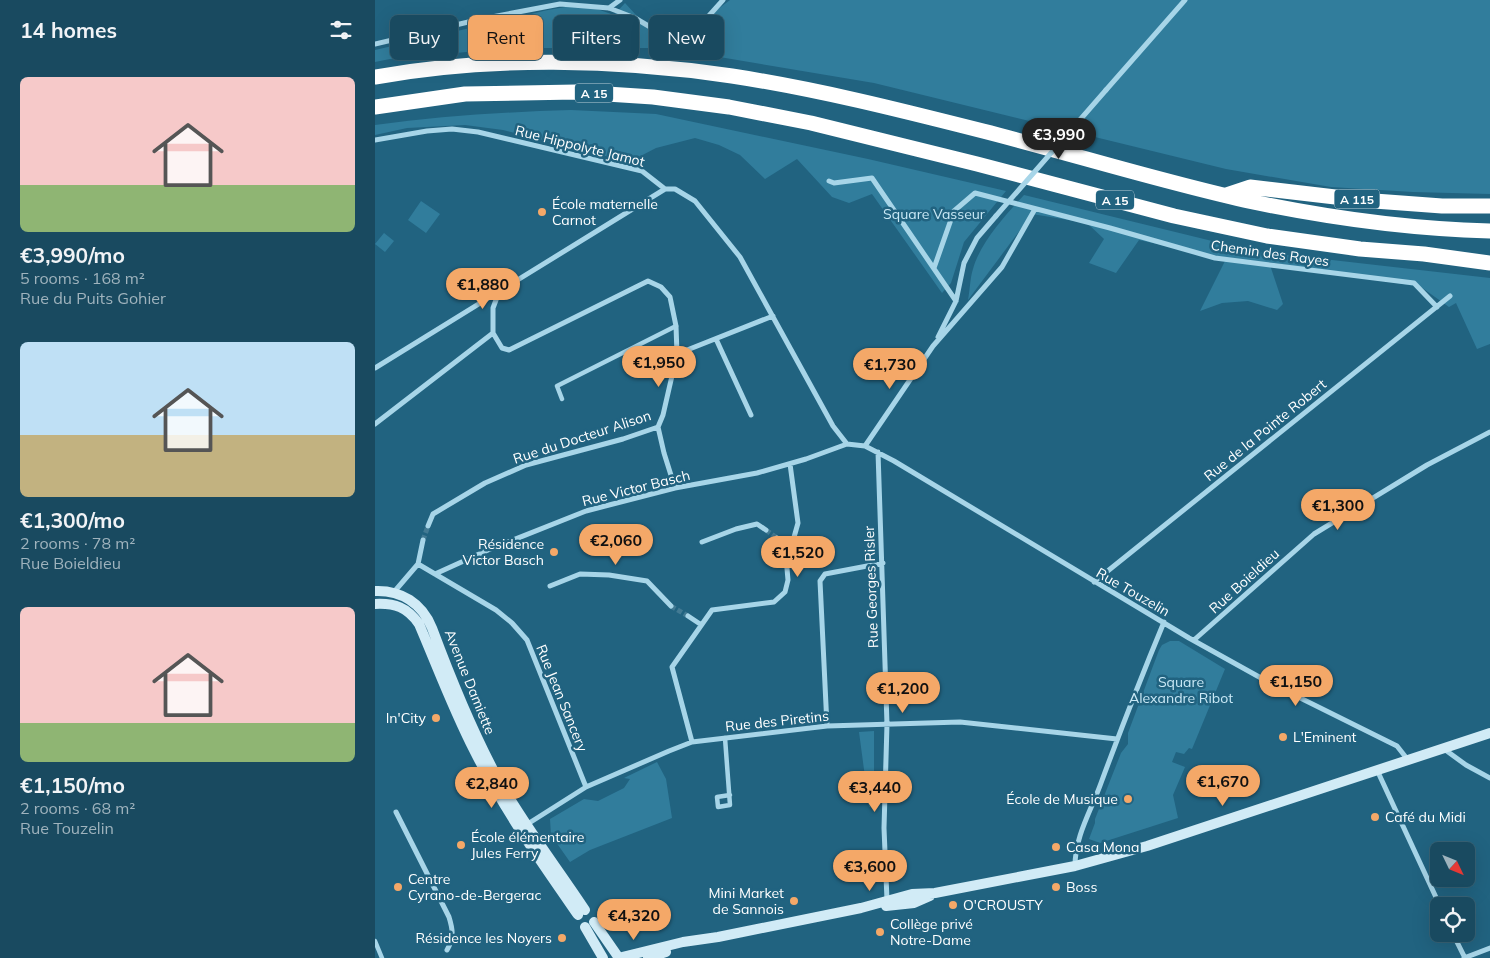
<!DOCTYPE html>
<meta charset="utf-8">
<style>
:root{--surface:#194a60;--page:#265469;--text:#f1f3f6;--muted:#9fb3bd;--line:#376275;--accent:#f4a868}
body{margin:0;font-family:Mulish,sans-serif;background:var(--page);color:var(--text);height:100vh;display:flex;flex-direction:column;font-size:19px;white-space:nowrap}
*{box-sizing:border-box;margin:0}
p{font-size:16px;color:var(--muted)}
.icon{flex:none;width:28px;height:28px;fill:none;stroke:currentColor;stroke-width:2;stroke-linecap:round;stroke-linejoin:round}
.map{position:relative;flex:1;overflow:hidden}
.side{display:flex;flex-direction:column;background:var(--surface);width:375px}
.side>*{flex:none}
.banner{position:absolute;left:15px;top:15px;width:475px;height:45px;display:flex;gap:10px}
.needle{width:32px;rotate:133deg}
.buttons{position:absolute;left:1055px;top:842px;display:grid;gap:10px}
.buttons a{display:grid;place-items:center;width:45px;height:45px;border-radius:8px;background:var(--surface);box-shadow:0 5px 20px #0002,0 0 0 1px var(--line);font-size:25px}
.price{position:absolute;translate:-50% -42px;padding:0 11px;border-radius:18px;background:var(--accent);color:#111;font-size:16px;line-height:32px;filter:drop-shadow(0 1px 2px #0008)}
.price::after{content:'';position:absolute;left:50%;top:30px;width:15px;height:11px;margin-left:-8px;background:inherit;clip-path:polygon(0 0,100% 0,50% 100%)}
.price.active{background:#222;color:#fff}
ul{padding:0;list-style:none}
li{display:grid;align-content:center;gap:10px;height:265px;padding:0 20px}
li span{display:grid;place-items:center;height:155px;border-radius:8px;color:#555}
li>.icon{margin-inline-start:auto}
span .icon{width:90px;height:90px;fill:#fffc;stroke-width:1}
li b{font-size:21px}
h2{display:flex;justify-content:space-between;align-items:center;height:60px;padding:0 20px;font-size:21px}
.tag{padding:0 18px;border-radius:8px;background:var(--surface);box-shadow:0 5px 20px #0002,0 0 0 1px var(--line);font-size:18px;line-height:45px}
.tag.active{background:var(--accent);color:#111}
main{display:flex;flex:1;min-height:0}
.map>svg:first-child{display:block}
.green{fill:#317d9c}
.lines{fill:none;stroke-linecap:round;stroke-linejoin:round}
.minor-tunnel{stroke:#427a93;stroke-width:5;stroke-dasharray:5 2.5;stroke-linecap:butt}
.pedestrian{stroke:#a7d5e8;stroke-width:4.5}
.minor{stroke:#a7d5e8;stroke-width:5}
.secondary{stroke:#d1ebf6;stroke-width:10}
.motorway{stroke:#fff;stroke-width:15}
.minor-bridge{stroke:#a7d5e8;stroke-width:5}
.poi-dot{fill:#f4a868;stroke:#216380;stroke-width:2}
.labels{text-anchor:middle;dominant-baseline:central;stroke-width:5;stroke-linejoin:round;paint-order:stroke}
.shield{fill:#216380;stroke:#bcd0d9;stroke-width:1}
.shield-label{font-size:12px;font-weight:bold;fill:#fff}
.street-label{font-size:14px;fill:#fff;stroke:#216380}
.poi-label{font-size:14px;fill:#fff;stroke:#216380;text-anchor:start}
.park-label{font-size:14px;fill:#cae9f6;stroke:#216380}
</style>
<main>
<section class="side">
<h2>14 homes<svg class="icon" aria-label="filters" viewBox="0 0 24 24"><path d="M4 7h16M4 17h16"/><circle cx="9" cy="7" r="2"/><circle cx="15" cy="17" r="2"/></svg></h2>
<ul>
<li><span style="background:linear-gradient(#f6c9c9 70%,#8fb573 0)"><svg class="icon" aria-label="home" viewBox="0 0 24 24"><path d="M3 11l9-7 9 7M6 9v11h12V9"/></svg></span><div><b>€3,990/mo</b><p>5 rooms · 168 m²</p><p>Rue du Puits Gohier</p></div></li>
<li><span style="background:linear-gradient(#bfe0f5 60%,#c2b280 0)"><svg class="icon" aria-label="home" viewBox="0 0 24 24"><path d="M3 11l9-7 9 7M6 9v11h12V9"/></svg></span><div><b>€1,300/mo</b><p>2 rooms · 78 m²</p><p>Rue Boieldieu</p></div></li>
<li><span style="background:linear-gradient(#f6c9c9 75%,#8fb573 0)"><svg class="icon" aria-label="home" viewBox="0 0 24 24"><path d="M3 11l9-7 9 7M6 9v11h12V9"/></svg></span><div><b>€1,150/mo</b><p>2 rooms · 68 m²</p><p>Rue Touzelin</p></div></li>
</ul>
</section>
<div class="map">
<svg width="1115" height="958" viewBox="0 0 1115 958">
<rect width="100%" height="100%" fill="#216380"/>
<!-- green -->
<path class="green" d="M355,0H1115V194L1038,192L956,187L851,169L499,83L291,48H136L15,59L0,62V50L173,10L208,4L239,15L250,3L291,48Z
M196,110L281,114L493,159L631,191L589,242L576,283L567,293L497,194L474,203L457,197L422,159L390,179L365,155L344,145L320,138L281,148L254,162L128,130L90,125L32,128L0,135V125C65,116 130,112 196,110Z
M649,195L878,251L1115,278V344L1102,349L1081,303L1074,307L1046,287L894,262L908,304L902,310L873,301L847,303L825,311L851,259L764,240L741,273L714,263L729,239L712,223L657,214L593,300C595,290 595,278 598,269C605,243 631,214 649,195Z
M46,201L65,214L51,233L33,220Z
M9,233L19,241L10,252L0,244Z
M795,641H804L850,669L817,749L814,748L809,754L801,752L797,762L810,767L798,795L803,818L725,843L714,839L720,823V819L746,753L753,744V733L784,650L787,645Z
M499,731V806L494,807L484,732Z
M282,762L291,779L297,818L215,850L195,862L176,835L175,819L209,799L223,801L249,788L255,779L249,778Z"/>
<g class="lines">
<!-- minor-tunnel -->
<path class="minor-tunnel" d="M391,530L402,538
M48,540L53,526
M296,606L313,616"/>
<!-- pedestrian -->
<path class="pedestrian" d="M187,399L182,386L301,326
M350,738L355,805L343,807L342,797L355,795
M0,941L7,958"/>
<!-- minor -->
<path class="minor" d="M234,8L245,0
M0,44L106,19L185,4L234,8L260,18L297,40L313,39L348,0
M731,90L810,0
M0,140L52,131L77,129L103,132L267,171L290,189
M454,181L459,183L497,178L581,301
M559,268L579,211L600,193L735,228L840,258L1039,283L1062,307
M563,337L581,301L589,263L602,238L621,216
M341,339L376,415
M302,354L398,316
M0,368L290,189H300L320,201L365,257L458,426L472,444
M0,424L118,333
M283,427L289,453L300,488
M490,446L558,346L627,267L660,209
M503,452L512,724L509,828L512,900
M53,526L58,514L110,483L151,465L248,439L283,427L288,415L302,354L301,326L295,297L286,287L273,281L134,350L127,348L118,333V308L124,292
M402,538L416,548
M327,542L361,529L382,524L391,530
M43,564L48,540
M60,574L113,550L211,511L300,488L382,473L431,459L472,444L490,446L519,461L814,638L895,683L1022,746L1033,760
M719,582L1075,296
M175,586L205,574L234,575L272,581L296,606
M19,592L43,564L121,610L137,623L152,640L211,787
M313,616L325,624
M819,640L939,534L1052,465L1115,432
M452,726L445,581L450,574L508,563
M317,742L297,667L337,610L399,602L410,592L413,580L411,557L416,548L423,523L415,464
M1069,749L1091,765L1115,778
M1002,770L1065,906
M21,812L74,917C78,930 79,938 72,950
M151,825L211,787L294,751L317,742L452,726L585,722L742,739
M700,866C700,836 716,811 726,783C746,729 767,675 789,622
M1078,934L1090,958
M1089,958L1115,948"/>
<!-- secondary -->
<path class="secondary" d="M0,591C26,590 47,603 57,628C76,679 96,729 122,777C148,824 181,866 210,910
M0,604C20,603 32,607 44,624C62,666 78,709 99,750C128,808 166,862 203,915
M511,906L539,903L555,896
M219,922L244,958
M210,927L228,958
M243,958L308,942L343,937L486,908L537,894L560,893L700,866L772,846L1115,733
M273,958L291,952"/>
<!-- motorway -->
<path class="motorway" d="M0,77C115,56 242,59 357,76C442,89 525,110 608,131C698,154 787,182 878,202C955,218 1036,229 1115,231
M0,107L90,94L201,92L278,97L354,107L436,123L602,164L799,216L892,236L985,249L1049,254L1115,263
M851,195L875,187L986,200L1067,206H1115"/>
<!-- minor-bridge -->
<path class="minor-bridge" d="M621,216L731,90"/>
</g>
<!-- markers -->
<g class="poi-dot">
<circle cx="167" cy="212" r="5"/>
<circle cx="179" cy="552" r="5"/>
<circle cx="61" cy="718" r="5"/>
<circle cx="908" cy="737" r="5"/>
<circle cx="753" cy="799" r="5"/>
<circle cx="1000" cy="817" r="5"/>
<circle cx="86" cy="845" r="5"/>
<circle cx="681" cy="847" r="5"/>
<circle cx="23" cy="887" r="5"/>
<circle cx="681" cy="887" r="5"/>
<circle cx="419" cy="901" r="5"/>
<circle cx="578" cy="905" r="5"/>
<circle cx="505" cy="932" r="5"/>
<circle cx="187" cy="938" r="5"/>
</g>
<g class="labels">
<!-- shield labels -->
<g class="shield">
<rect x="200" y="83.5" width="38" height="19" rx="4"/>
<rect x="959.5" y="189.5" width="45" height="19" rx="4"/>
<rect x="721" y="190.5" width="38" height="19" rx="4"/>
</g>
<g class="shield-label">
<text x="219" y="93">A 15</text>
<text x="982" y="199">A 115</text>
<text x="740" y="200">A 15</text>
</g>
<!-- street labels -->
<g class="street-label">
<text transform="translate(205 146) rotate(14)">Rue Hippolyte Jamot</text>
<text transform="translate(895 253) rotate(8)">Chemin des Rayes</text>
<text transform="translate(890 430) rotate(-39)">Rue de la Pointe Robert</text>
<text transform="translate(207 437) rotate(-18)">Rue du Docteur Alison</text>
<text transform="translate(261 488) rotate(-14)">Rue Victor Basch</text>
<text transform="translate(869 581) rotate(-42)">Rue Boieldieu</text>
<text transform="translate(496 587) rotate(-92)">Rue Georges Risler</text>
<text transform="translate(758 592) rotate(30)">Rue Touzelin</text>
<text transform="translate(95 682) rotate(68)">Avenue Damiette</text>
<text transform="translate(187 698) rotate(68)">Rue Jean Sancery</text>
<text transform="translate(402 721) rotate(-6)">Rue des Piretins</text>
</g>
<!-- poi labels -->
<g class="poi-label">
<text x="177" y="204">École maternelle<tspan x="177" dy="16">Carnot</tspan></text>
<text x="169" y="544" text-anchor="end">Résidence<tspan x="169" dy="16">Victor Basch</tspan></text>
<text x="51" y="718" text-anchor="end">In'City</text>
<text x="918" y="737">L'Eminent</text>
<text x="743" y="799" text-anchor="end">École de Musique</text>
<text x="1010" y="817">Café du Midi</text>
<text x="96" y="837">École élémentaire<tspan x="96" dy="16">Jules Ferry</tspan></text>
<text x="691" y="847">Casa Mona</text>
<text x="33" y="879">Centre<tspan x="33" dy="16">Cyrano-de-Bergerac</tspan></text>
<text x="691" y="887">Boss</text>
<text x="409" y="893" text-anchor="end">Mini Market<tspan x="409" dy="16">de Sannois</tspan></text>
<text x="588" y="905">O'CROUSTY</text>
<text x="515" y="924">Collège privé<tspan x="515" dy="16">Notre-Dame</tspan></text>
<text x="177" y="938" text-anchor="end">Résidence les Noyers</text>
</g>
<!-- park labels -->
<g class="park-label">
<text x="559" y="214">Square Vasseur</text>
<text x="806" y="682">Square<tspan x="806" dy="16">Alexandre Ribot</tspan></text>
</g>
</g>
</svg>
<div class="buttons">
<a><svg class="needle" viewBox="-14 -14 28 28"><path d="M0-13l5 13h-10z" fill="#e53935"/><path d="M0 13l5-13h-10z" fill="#9fb3bd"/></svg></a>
<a><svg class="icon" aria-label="locate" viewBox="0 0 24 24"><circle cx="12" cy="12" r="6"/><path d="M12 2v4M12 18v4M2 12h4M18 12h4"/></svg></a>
</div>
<b class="price active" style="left:684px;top:160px">€3,990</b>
<b class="price" style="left:108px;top:310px">€1,880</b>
<b class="price" style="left:284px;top:388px">€1,950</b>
<b class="price" style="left:515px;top:390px">€1,730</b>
<b class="price" style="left:963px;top:531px">€1,300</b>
<b class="price" style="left:241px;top:566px">€2,060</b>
<b class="price" style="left:423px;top:578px">€1,520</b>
<b class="price" style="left:921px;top:707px">€1,150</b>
<b class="price" style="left:528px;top:714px">€1,200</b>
<b class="price" style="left:848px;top:807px">€1,670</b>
<b class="price" style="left:117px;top:809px">€2,840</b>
<b class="price" style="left:500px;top:813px">€3,440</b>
<b class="price" style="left:495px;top:892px">€3,600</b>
<b class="price" style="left:259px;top:941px">€4,320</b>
<div class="banner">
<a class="tag">Buy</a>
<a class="tag active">Rent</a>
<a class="tag">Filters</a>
<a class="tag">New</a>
</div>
</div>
</main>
